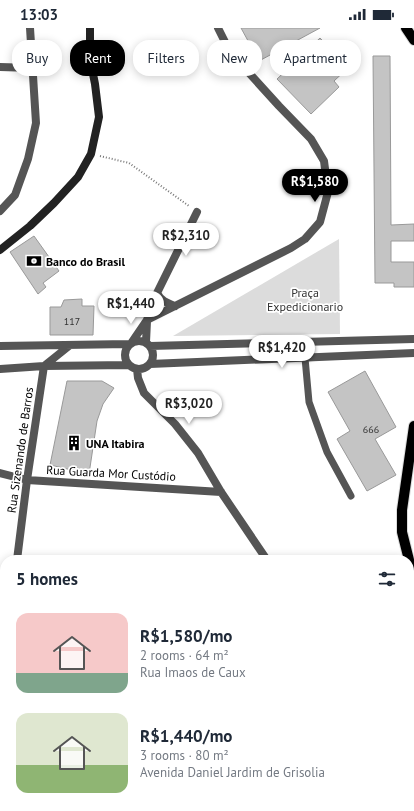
<!DOCTYPE html>
<meta charset="utf-8">
<style>
:root{--surface:#fff;--page:#f2f2f3;--text:#1f2937;--muted:#747a83;--accent:#000}
body{margin:0;font-family:"PT Sans",sans-serif;background:var(--page);color:var(--text);height:100vh;display:flex;flex-direction:column;font-size:15px;white-space:nowrap}
*{box-sizing:border-box;margin:0}
p{font-size:13px;color:var(--muted)}
.icon{flex:none;width:22px;height:22px;fill:none;stroke:currentColor;stroke-width:2;stroke-linecap:round;stroke-linejoin:round}
.map{position:relative;flex:1;overflow:hidden}
.panel{position:absolute;left:0px;top:527px;width:414px;height:256px;display:flex;flex-direction:column;background:var(--surface);border-radius:16px 16px 0 0;box-shadow:0 2px 10px #0003}
.panel>*{flex:none}
.top-card{position:absolute;left:12px;top:12px;width:390px;height:36px;display:flex;gap:8px}
.price{position:absolute;translate:-50% -34px;padding:0 9px;border-radius:14px;background:#fff;color:#222;font-size:13px;line-height:26px;filter:drop-shadow(0 1px 2px #0008)}
.price::after{content:'';position:absolute;left:50%;top:24px;width:12px;height:9px;margin-left:-6px;background:inherit;clip-path:polygon(0 0,100% 0,50% 100%)}
.price.on{background:var(--accent);color:#fff}
ul{padding:0;list-style:none}
li{display:flex;align-items:center;gap:12px;height:100px;padding:0 16px}
li span{display:grid;place-items:center;flex:none;width:112px;height:80px;border-radius:12px;color:#555}
li>.icon{margin-inline-start:auto}
span .icon{width:48px;height:48px;fill:#fffc;stroke-width:1}
li b{font-size:17px}
h2{display:flex;justify-content:space-between;align-items:center;height:48px;padding:0 16px;font-size:17px}
.tag{padding:0 14px;border-radius:16px;background:var(--surface);box-shadow:0 2px 10px #0003;font-size:14px;line-height:36px}
.tag.on{background:var(--accent);color:#fff}
.status{display:flex;justify-content:space-between;align-items:center;height:28px;padding:0 20px;background:var(--surface);direction:ltr}
.status svg{height:11px;fill:currentColor}
.map>svg:first-child{display:block}
.green{fill:#dcdcdc}
.building{fill:#c4c4c4;stroke:#999}
.lines{fill:none;stroke-linecap:round;stroke-linejoin:round}
.primary-casing{stroke:#dbdbdb;stroke-width:12}
.path{stroke:#777;stroke-width:2;stroke-dasharray:1 2;stroke-linecap:butt}
.lane{stroke:#555;stroke-width:7}
.street{stroke:#555;stroke-width:8}
.secondary{stroke:#222;stroke-width:8}
.primary{stroke:#000;stroke-width:10}
.labels{text-anchor:middle;dominant-baseline:central;stroke-width:3.5;stroke-linejoin:round;paint-order:stroke}
.number-label{font-size:10px;fill:#313131}
.poi-label{font-size:12px;font-weight:bold;fill:#000;stroke:#fff;text-anchor:start}
.park-label{font-size:12px;fill:#333;stroke:#fff}
.street-label{font-size:12px;fill:#000;stroke:#fff}
</style>
<div class="status"><b>13:03</b><svg viewBox="0 0 49 12"><path d="M0 12V9h3v3zM5 12V6h3v6zM10 12V3h3v9zM15 12V0h3v12zM26 1h20v11H26zM47 4h2v5h-2z"/></svg></div>
<div class="map">
<svg width="414" height="783" viewBox="0 0 414 783">
<rect width="100%" height="100%" fill="#fff"/>
<!-- green -->
<path class="green" d="M339,211L340,306L173,308Z"/>
<!-- building -->
<path class="building" d="M241,0H320L259,33Z
M320,10L348,40L334,53L339,59L311,86L277,51Z
M373,28H390L391,197L414,196V213H391V234H414V259H394V255H375Z
M34,208L59,243L43,255L46,259L38,266L10,224Z
M82,271V278H94L93,307H50V279H61L64,272Z
M365,343L396,399L375,411L396,447L367,463L337,411L350,403L328,364Z
M67,353H102L114,360L103,376L97,393L89,446L50,437Z"/>
<g class="lines">
<!-- primary casing -->
<g class="primary-casing">
<path id="primary" d="M406,0L414,12
M409,532L402,504V482L414,398
M409,534L414,555"/>
</g>
<!-- path -->
<path class="path" d="M100,128L129,135L189,178"/>
<!-- lane -->
<path class="lane" d="M305,330L309,374L327,424L351,468"/>
<!-- street -->
<path class="street" d="M0,39L33,40
M0,183L15,167L28,131L36,95L30,0
M157,265C161,273 167,275 175,278
M147,292L291,220L305,211L320,194L328,164L324,133L311,111L279,78L230,24L218,0
M125 327a14 14 0 1 1 28 0a14 14 0 1 1-28 0Z
M132,314L147,292L157,265L197,184
M146,314L147,293
M0,318L129,316
M150,318L414,311
M150,336L414,325
M44,338L69,318
M0,341L44,338L129,337
M137,341L138,350L144,365L175,396L198,425L221,464L267,532
M0,445L27,452L221,464
M17,532L27,452L44,338
M0,564L5,565
M409,683L414,687
M0,702L5,692
M235,783L238,778"/>
<!-- secondary -->
<path class="secondary" d="M0,222L30,198L54,175L78,149L91,126L99,89L95,56L90,31V0
M409,776H414
M333,783L350,778"/>
<!-- primary -->
<use href="#primary" class="primary"/>
</g>
<!-- icons -->
<defs>
<g id="bank-bare" transform="scale(1.2)"><path d="M-6-4H6V4H-6ZM0-2.3a2.3 2.3 0 1 0 0 4.6a2.3 2.3 0 1 0 0-4.6Z" fill="#000" stroke="#fff" stroke-width="2.5" paint-order="stroke"/></g>
<g id="building-bare" transform="scale(1.2)"><path d="M-4-6H4V6H1V3H-1V6H-4ZM-2.5-4.3h1.7v1.8h-1.7ZM.8-4.3h1.7v1.8H.8ZM-2.5-1h1.7V.8h-1.7ZM.8-1h1.7V.8H.8Z" fill="#000" stroke="#fff" stroke-width="2.5" paint-order="stroke"/></g>
</defs>
<g fill-rule="evenodd">
<use href="#bank-bare" x="34" y="233"/>
<use href="#building-bare" x="74" y="415"/>
</g>
<g class="labels">
<!-- number labels -->
<g class="number-label">
<text x="72" y="293">117</text>
<text x="371" y="401">666</text>
</g>
<!-- poi labels -->
<g class="poi-label">
<text x="46" y="233">Banco do Brasil</text>
<text x="86" y="415">UNA Itabira</text>
</g>
<!-- park labels -->
<g class="park-label">
<text x="305" y="264">Praça<tspan x="305" dy="14">Expedicionario</tspan></text>
</g>
<!-- street labels -->
<g class="street-label">
<text transform="translate(20 422) rotate(-82)">Rua Sizenando de Barros</text>
<text transform="translate(111 445) rotate(3)">Rua Guarda Mor Custódio</text>
</g>
</g>
</svg>
<b class="price on" style="left:315px;top:175px">R$1,580</b>
<b class="price" style="left:186px;top:229px">R$2,310</b>
<b class="price" style="left:131px;top:297px">R$1,440</b>
<b class="price" style="left:282px;top:341px">R$1,420</b>
<b class="price" style="left:189px;top:397px">R$3,020</b>
<div class="top-card">
<a class="tag">Buy</a>
<a class="tag on">Rent</a>
<a class="tag">Filters</a>
<a class="tag">New</a>
<a class="tag">Apartment</a>
</div>
<section class="panel">
<h2>5 homes<svg class="icon" aria-label="filters" viewBox="0 0 24 24"><path d="M4 7h16M4 17h16"/><circle cx="9" cy="7" r="2"/><circle cx="15" cy="17" r="2"/></svg></h2>
<ul>
<li><span style="background:linear-gradient(#f6c9c9 75%,#7fa58c 0)"><svg class="icon" aria-label="home" viewBox="0 0 24 24"><path d="M3 11l9-7 9 7M6 9v11h12V9"/></svg></span><div><b>R$1,580/mo</b><p>2 rooms · 64 m²</p><p>Rua Imaos de Caux</p></div></li>
<li><span style="background:linear-gradient(#dfe7d0 65%,#8fb573 0)"><svg class="icon" aria-label="home" viewBox="0 0 24 24"><path d="M3 11l9-7 9 7M6 9v11h12V9"/></svg></span><div><b>R$1,440/mo</b><p>3 rooms · 80 m²</p><p>Avenida Daniel Jardim de Grisolia</p></div></li>
</ul>
</section>
</div>
